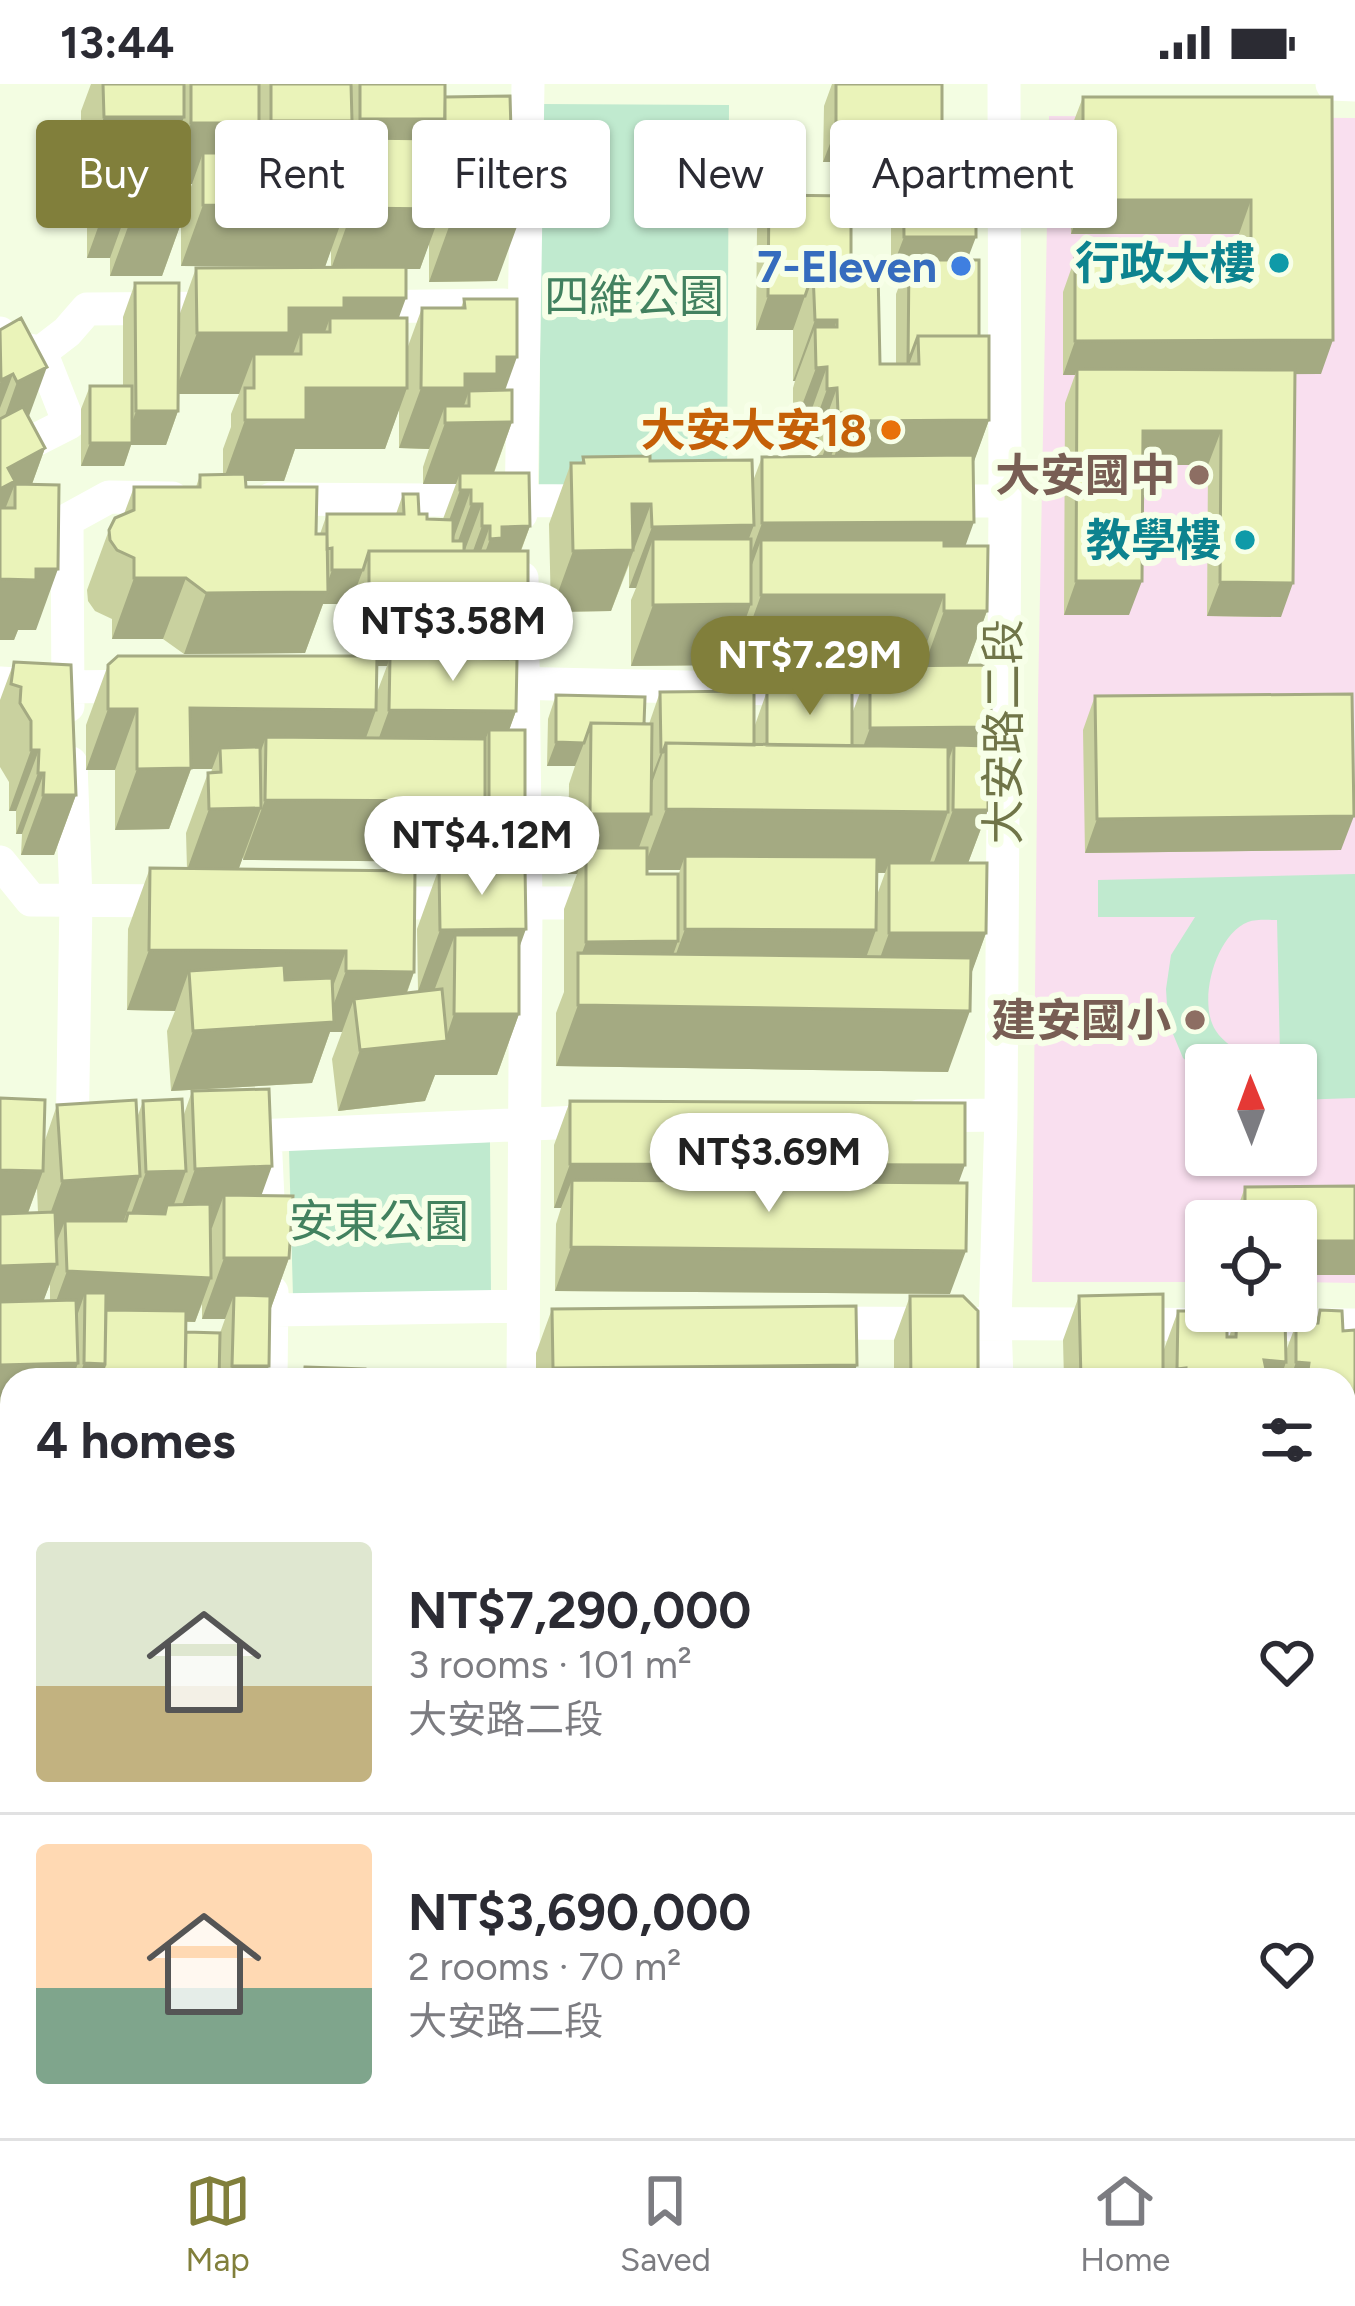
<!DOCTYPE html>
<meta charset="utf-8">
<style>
:root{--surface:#fff;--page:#f7f7f7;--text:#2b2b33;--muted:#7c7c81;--line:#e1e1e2;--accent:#817f3b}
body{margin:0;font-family:Figtree,"Noto Sans TC",sans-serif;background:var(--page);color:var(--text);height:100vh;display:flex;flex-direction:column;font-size:45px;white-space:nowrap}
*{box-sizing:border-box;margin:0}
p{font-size:39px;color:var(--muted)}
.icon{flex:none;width:66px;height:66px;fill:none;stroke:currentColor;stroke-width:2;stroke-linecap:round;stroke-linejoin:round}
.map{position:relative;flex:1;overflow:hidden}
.side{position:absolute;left:0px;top:1284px;width:1356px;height:771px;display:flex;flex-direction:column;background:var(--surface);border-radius:36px 36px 0 0;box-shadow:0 3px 9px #0004}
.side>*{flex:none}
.guide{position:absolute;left:36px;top:36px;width:1284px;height:108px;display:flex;gap:24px}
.needle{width:78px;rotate:359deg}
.buttons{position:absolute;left:1185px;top:960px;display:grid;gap:24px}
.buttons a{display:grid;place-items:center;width:132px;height:132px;border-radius:12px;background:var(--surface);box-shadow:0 3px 9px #0004;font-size:60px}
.price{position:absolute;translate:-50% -102px;padding:0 27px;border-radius:42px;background:#fff;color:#222;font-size:39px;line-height:78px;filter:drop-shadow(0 3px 6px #0008)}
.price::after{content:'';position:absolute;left:50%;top:72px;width:36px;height:27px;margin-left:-18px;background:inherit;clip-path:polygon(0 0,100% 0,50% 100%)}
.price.current{background:var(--accent);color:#fff}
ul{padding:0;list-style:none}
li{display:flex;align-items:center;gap:36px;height:300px;padding:0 36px}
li+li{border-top:3px solid var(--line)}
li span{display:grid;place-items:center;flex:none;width:336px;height:240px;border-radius:12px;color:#555}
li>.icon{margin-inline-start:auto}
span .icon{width:144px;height:144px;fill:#fffc;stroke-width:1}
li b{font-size:51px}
h2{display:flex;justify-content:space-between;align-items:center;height:144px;padding:0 36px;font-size:51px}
.chip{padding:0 42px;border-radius:12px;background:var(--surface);box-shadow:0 3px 9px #0004;font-size:42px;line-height:108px}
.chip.current{background:var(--accent);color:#fff}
.status{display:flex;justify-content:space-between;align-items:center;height:84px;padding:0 60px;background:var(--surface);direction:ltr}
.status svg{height:33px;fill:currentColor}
.tabs{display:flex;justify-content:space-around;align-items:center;height:168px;border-top:3px solid var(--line);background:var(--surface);font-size:33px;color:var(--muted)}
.tabs a{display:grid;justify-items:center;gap:6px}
.tabs .current{color:var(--accent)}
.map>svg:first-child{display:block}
.residential{fill:#e9f4d0}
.education{fill:#f9dfef;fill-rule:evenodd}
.green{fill:#c0eacf;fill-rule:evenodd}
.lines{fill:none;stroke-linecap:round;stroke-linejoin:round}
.path{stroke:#cfd79c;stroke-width:6;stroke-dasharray:3 9;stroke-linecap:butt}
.minor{stroke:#fff;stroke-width:33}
.wall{fill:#c9d19f;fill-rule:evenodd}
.shaded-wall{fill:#a4aa82;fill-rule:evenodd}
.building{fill:#eaf3b9;stroke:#a4aa82;stroke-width:3}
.culture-dot{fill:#0f9aa8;stroke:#f7ffe8;stroke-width:4.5}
.shop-dot{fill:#3f7fe0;stroke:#f7ffe8;stroke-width:4.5}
.food-dot{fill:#e8710a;stroke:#f7ffe8;stroke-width:4.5}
.education-dot{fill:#8d6e63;stroke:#f7ffe8;stroke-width:4.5}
.labels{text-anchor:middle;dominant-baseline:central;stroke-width:12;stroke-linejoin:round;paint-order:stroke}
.culture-label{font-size:45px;font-weight:bold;fill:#0d838f;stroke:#f7ffe8;text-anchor:end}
.shop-label{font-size:45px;font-weight:bold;fill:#366cbe;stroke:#f7ffe8;text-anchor:end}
.park-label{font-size:45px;fill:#42815f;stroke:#f7ffe8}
.food-label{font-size:45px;font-weight:bold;fill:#c56008;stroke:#f7ffe8;text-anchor:end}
.education-label{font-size:45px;font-weight:bold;fill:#785e54;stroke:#f7ffe8;text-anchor:end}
.street-label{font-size:45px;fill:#707548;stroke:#f7ffe8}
</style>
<div class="status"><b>13:44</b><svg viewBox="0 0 49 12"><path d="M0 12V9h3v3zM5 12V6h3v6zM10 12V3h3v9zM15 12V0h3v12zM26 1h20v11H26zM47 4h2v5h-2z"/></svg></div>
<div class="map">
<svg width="1355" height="2054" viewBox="0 0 1355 2054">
<rect width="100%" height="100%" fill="#f3fde2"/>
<!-- residential -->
<path class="residential" d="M1344,1569H1355V2054H108L112,2043H1344Z"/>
<!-- education -->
<path class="education" d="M1049,32L1355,34V1199L1296,1198V1137H1206V1198H1032L1038,616ZM1206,981H1296V1071H1206Z"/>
<!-- green -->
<path class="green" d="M542,20L729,21L727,405L539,403Z
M1355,790V1014L1296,1016V981H1206L1205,993L1183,974L1168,938L1166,905L1171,871L1195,833H1098V796ZM1277,836L1280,971L1245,972C1236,965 1223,958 1216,947C1197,919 1215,851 1248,838C1256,835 1269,836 1277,836Z
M490,1058L491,1211L293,1213L289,1065Z
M1128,2043H1204L1208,2054H1127Z"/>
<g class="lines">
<!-- path -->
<path class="path" d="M709,2054V2043"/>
<!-- minor -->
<path class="minor" d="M1332,0L1355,1
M357,223L504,221
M0,249L10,263L41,268L67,248L87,225L228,224
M0,374L69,339L41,268
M271,415L598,417
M931,417H1005
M521,430L528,0
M522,494L526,820L523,1296
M0,599L68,603L142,602
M506,599L904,608
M68,622L67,436L109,413L172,414
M71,679L76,816L72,1061
M0,778L31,816L179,817
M374,819H611
M919,1032L1001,1031
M265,1052L270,1156
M230,1053L604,1037
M273,1226L522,1222
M812,1239L1355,1241
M271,1296L272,1208
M997,1296L995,1239L1001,1031L1005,417L1004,0"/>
</g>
<!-- wall -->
<path class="wall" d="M91,0H445V13L510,12L497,197L429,198V159L420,185H406L399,234L407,265L422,224H461L464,215L505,307L512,338L494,389L530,442L521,467L508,575L516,627L509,646L525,722L503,783H486L519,863V930L497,991H435L425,1017L338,1027L332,975L342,948H330L312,999L171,1007L167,947L175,927L127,926L128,845L150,784L187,785L186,749L208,689H211L212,685H191L169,745L115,746V686H86V641L108,581L355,572L354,561H347V528L350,520H323L305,569L184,570L163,555H112V535L95,527L88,517L87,506L109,446L124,430L134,403H196L200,391L223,390V365L231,343V330L239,310H179L178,327L166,361H131L124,382H81V325L90,302H123V233L135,199L179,232L196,184H331V165L325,183L181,182V139L162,192H110V174H87V111L93,94H81V27ZM184,100H192L184,122ZM399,325V364L429,365L423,383V400H456L443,435H427L419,430L403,410L396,430H327L320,450H316L246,403V397H284L295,365H385ZM377,582H387L376,611ZM467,766V784H439L417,845L418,907H429L407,909L414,888L239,784L243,772V776L463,778Z
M832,0H942V45L940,51L967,176L989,336L973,379L965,462L987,527L967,581L991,643L984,662L988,726L968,779L986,849L970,892L948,988L556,982V929L564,908V825L577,790H568L569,700L575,682H547L548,635L556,611L649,640L660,608L755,641L767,607L852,630L870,582L922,581V572H739V552L729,581L631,582V516L636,504H629V481L611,527L551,528L549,440L571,379H581L583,373L650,377L753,397L762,373L815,372V365L805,366V344L793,345V304L795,297H793V246H756L757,145L769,111L851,188L880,280H896V210L905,187H891V85L893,78H823L824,22ZM647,786H680L678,792L647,790ZM877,789H885L877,811Z
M1083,13H1332L1321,290H1295L1281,533L1207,532L1208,381H1142L1129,531H1064L1065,319L1075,291H1063V208L1075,174H1239V150H1071L1070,47Z
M0,246L29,333L45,364L32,400L36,546H18L14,556H0Z
M14,578L76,711L54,771H21L22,750H16V727H9V698L0,683V616Z
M1095,612L1341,766L1085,769L1083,646Z
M192,1007L261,1112L289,1174L270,1227L264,1296H12V1434H0V1014L44,1059L57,1021L137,1034L143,1017L183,1033ZM37,1104L38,1129H28ZM50,1200V1217H43ZM202,1220V1235H225L220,1249L186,1248V1238H195Z
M570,1017L958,1099L950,1210L555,1207L556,1140L561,1124H554V1061Z
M1245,1103L1296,1137H1233Z
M910,1212L978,1296H894V1256Z
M1079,1212L1163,1268L1178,1227L1229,1253L1237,1230L1286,1267L1296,1240L1315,1239L1320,1226L1343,1247L1355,1246V1498L1344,1497V1296H1064L1063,1256Z
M552,1225L851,1296H536V1269Z
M0,1448L12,1450V1791L3,1815L25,2043L21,2054H0Z
M1344,1507H1355V1644L1344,1642Z
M1344,1690L1355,1691V2054H1271L1273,2043H1344Z
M203,2043H319V2054H157L159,2050L202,2052Z
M523,2043H580L576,2054H522Z
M728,2043H1138L1137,2054H728Z"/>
<!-- shaded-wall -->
<path class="shaded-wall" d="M104,33H184L161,94L109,50L93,94H81Z
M360,35H445L423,96L353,54L338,96Z
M271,37H352L330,97L249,98Z
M191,39H259L237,100L203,69L192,100H169Z
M836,44L942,45L930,79L903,51L893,78H823Z
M109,113H132L110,174H87Z
M1083,116H1251L1239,150H1071Z
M203,121L347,122L325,183L181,182Z
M353,124L442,125L420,185H331Z
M184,131L162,192H110L132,132Z
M451,137H519L497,197L429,198Z
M904,153H976L963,187L909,176L905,187H891Z
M768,212H805L793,246H756Z
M344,214H406L384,274L330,248V234L312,284L301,270V248L288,284L254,304V270L239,310H174L197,249L289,224Z
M815,236H837L820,284L827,283L805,344L793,345L816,284L815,243L795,297H793Z
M1333,256L1321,290L1077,291V285L1075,291H1063L1075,257Z
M497,273H517L495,334L512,338L490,399L460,389L456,400H423L445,339V322L429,365L399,364L421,304L465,290ZM469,307V322L458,339Z
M47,283L25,343L0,346L17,298Z
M13,290L0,324V299L1,296Z
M306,304H407L385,365H295L284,397H223L245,336Z
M837,304L815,365L805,366L827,305Z
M136,327H178L166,361H131L124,382H81L90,359H125Z
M838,329H847L825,389L816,390Z
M989,336L967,397L825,398L847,337Z
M1143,347H1221L1208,381H1130Z
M45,364L23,425L15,424V400L0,438V404L8,384Z
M460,406H471L449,467H438Z
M471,420H482L462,474H452Z
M632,420H651L611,527L551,528L573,467Z
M974,438L952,499L761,456L745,500H740L762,439Z
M754,441L731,502L653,455L636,504H629L652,443Z
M482,442H490L468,503H460Z
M530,442L507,503L468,515L490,455L502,443Z
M36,485H58L36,546H18L14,556H0V495Z
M332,486H363L350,520H323L305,569L184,570L206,509L324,508Z
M369,486L376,500L354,561H347L369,500Z
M134,494H186L163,555H112Z
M1076,497H1142L1129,531H1064Z
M1220,498L1293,499L1281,533L1207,532Z
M761,511H944L922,572H739Z
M751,520L729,581L631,582L653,521Z
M377,521H528L506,582L390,573L387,582H355Z
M944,527H987L965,587L922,588Z
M190,624L376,626L354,687L266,653L254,686L220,664L212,685H191L169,745L115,746L137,685Z
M108,625H137L115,686H86Z
M389,626L516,627L494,688L489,646L474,688L367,687Z
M991,643L969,703L954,661L939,704H848L870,644Z
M556,658L584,659L575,682H547Z
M31,666H39L16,727H9Z
M661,668H663L651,702H648Z
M38,689H44L22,750H16Z
M43,711H76L54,771H21Z
M265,716L485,717L463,778L243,776Z
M504,722H525L503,783L487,782L481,797H467L489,736Z
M261,724L239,784L187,786L209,725Z
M666,725L948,728L926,789L889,779L885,789L685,786V772L680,786H643Z
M953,726H988L965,787L931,786Z
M590,730H651L629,791L586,764L577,790H568Z
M1354,732L1341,766L1085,769L1097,735Z
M526,845L504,906L455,851L434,907H418L440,846Z
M685,845L876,846L854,907L663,906Z
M889,849H986L964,910H867Z
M678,857L656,918L578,880L586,858Z
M149,866L346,867L324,927L189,887L175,927L127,926Z
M346,887L414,888L392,949L354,915L342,948H330L312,999L171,1007L193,947L327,938Z
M578,921L970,927L948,988L556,982Z
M454,930H519L497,991H435L425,1017L338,1027L360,966L445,957Z
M570,1080L965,1081L949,1125L572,1096L561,1124H554Z
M272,1082L250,1143L224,1111L212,1144L173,1146L195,1085Z
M0,1086L43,1087L21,1148H0Z
M186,1087L164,1148L167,1121L157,1148L124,1149L146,1088Z
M140,1092L118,1153L65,1137L57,1157L40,1158L62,1097Z
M1296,1157H1355V1191H1296Z
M571,1163L966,1167L950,1210L555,1207Z
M224,1174H289L267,1235L234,1211L225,1235H202Z
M57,1180L41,1224L0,1225V1182Z
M67,1187L211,1194L195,1238L100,1233L85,1209L77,1232L51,1231Z
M1264,1276L1286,1278L1280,1296H1257Z
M1296,1278L1309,1279L1302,1296H1290Z
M78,1279L72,1296H12V1341L4,1304L0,1315V1281Z
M84,1279L105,1280L99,1296H78Z
M857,1281L851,1296H548L553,1284Z
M232,1282H269L264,1296H227Z
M1186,1284L1182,1296H1173L1177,1285Z
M1352,1348H1355V1392L1344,1369Z
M2,1372H12V1434H0V1377Z
M1344,1436H1355V1498L1344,1497Z
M0,1492H12V1520L0,1552Z
M0,1772H12V1791L0,1823Z
M1344,1808H1355V1916L1344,1946Z
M11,2033L3,2054H0V2034Z
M25,2043L21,2054H8L11,2046Z
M388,2043H432L428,2054H384Z
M536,2043H580L576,2054H532Z
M753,2043H760L756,2054H749Z
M774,2043H845L841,2054H771Z
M1015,2043H1021L1017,2054H1011Z
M1053,2043L1106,2045L1102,2054H1049Z
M1287,2043H1318L1314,2054H1283Z
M848,2049L880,2050L878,2054H846Z"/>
<!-- building -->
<path class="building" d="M103,0H184V33H104Z
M191,0H259V39H191Z
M271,0H351L352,37H271Z
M360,0H445V35H360Z
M836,0H942V45L836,44Z
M510,12L511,46H485L479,62H452L446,78H444L445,13Z
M1083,13H1332L1333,256L1075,257V174L1251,173V116H1083Z
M485,46H520L519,137H451L452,62H485Z
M109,50H184V131L132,132V113H109Z
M903,51H976V153H904Z
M353,54L442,55V125L353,124Z
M203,69H347V122L203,121Z
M769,111L851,112V188L813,189L805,212H768Z
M909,176H979V252H918L908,279Z
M406,183V214H344V224H289V249H197L196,184Z
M878,187L880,280H919L918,252H989V336L847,337V329H838L837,304L827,305V283L816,284L815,243H837V236H815L813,189Z
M135,199H179L178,327H136Z
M464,215H517V273H497V290H465V304H421L422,224H465Z
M21,234L47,283L17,298L13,290L1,296L0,246Z
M330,234H407V304H306V336H245V304H254V270H301V248H330Z
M1077,285L1295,286L1293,499L1220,498L1221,347H1143L1142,497H1076Z
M90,302H132V359H90Z
M512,306V338L445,339V322H469V307Z
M23,323L45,364L8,384L15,397L0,405V335Z
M973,371L974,438L762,439V373Z
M650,372V377L752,376L754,441L652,443L651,420H632L633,466L573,467L571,379H584L583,373Z
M460,389H529L530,442L502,443V454L490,455V442H482V420H471V406H460Z
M245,390L246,403H317L316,450H327L328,508L206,509L186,494H134V474L117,466L110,456L109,446L115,434L134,426V403H200V391Z
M15,400L59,401L58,485H36V496L0,495V424H15Z
M403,410H418L419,430H427V435L453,436V457H464V467H369L363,486H332V464L327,465V430H404Z
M653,455H751V520L653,521Z
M761,456H944V462H988L987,527H944V511H761Z
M369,467H528V521H377L376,500H369Z
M118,572H377L376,626L190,624L191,684L137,685V625H108V581Z
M390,573L517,575L516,627L389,626Z
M14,578L71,581L76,711H43L44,689H38L39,666H31V637L20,619L21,603L11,600Z
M991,581V643L870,644V582Z
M754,607V661L666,659L663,668H661L660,608Z
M767,607H852V662L767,661Z
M1352,610L1354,732L1097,735L1095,612Z
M556,611L645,613L644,640L591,639L584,659L556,658Z
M591,639L652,640L651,730H590Z
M489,646H525V722H504V736H489Z
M266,653L485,655V717L265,716Z
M666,659L948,663V728L666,725Z
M954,661L988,662V726H953Z
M260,663L261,724L209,725L208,689L221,688L220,664Z
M586,764H647V790H678V857L586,858Z
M685,772L877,773L876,846L685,845Z
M889,779H987L986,849H889Z
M525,783L526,845L440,846L439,784Z
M150,784L415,787L414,888L346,887V867L149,866Z
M455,851H519V930H454Z
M578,869L971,874L970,927L578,921Z
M284,881L285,896L332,894L334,938L193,947L189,887Z
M442,905L447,957L360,966L354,915Z
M269,1005L272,1082L195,1085L192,1007Z
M0,1014L45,1016L43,1087L0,1086Z
M182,1015L186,1087L146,1088L143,1017Z
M136,1016L140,1092L62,1097L57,1021Z
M570,1017L965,1019V1081L570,1080Z
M572,1096L967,1099L966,1167L571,1163Z
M1355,1102V1157H1296V1137H1245V1103Z
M224,1111L293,1112L289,1174H224Z
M210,1120L211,1194L67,1187L65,1137H126L128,1129L165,1130L167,1121Z
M55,1128L57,1180L0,1182V1130Z
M85,1209H106L105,1280L84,1279Z
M1163,1210V1296H1081L1079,1212Z
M234,1211L270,1212L269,1282H232Z
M910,1212H963L978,1227V1296H911Z
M76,1216L78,1279L0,1281V1218Z
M856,1222L857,1281L553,1284L552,1225Z
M106,1226L186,1227L185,1296H99L105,1280Z
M1320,1226L1342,1227L1343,1247L1355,1246V1348H1352L1348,1336H1344V1296H1292L1307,1294L1309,1279L1296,1278V1240L1318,1239Z
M1178,1227H1227V1253H1236L1237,1230L1285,1233L1286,1278L1264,1276L1267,1290H1287V1296H1171L1186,1295V1284L1177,1285Z
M186,1248L220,1249L219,1296H185Z
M305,1283L365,1285V1296H304Z
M4,1304H12V1372H2Z
M1344,1363L1355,1364V1436H1344Z
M0,1448H10L12,1450V1492H0Z
M1344,1507H1355V1578L1344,1573Z
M0,1509H11L12,1714H0Z
M1344,1690L1355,1691V1808H1344Z
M0,1714H12L11,1772L0,1773Z
M0,1814L12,1815V2043H23V2046H11V2033L0,2034Z
M1344,1817H1355V1904H1344Z
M1344,1965L1355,1966V2054H1325V2043H1344Z
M222,2043H319V2054H158L159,2050L222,2053Z
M736,2043H750V2052H756V2054H735Z
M774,2043H805V2047L774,2045Z
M848,2043H880V2050L848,2049Z
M880,2043H1008V2054H878Z
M1032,2043H1064L1063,2054H1031Z
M1072,2043H1138L1137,2054H1106V2045Z"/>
<!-- markers -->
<g class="culture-dot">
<circle cx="1279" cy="179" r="12"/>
<circle cx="1245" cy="456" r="12"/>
</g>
<circle class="shop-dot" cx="961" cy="182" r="12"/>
<circle class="food-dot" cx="891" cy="346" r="12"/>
<g class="education-dot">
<circle cx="1199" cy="391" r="12"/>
<circle cx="1195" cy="936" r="12"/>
</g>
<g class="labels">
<!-- culture labels -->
<g class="culture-label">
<text x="1255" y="179">行政大樓</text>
<text x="1221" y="456">教學樓</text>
</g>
<!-- shop labels -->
<g class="shop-label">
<text x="937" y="182">7-Eleven</text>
</g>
<!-- park labels -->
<g class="park-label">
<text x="634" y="212">四維公園</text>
<text x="379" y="1137">安東公園</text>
</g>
<!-- food labels -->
<g class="food-label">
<text x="867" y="346">大安大安18</text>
</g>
<!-- education labels -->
<g class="education-label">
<text x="1175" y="391">大安國中</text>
<text x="1171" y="936">建安國小</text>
</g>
<!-- street labels -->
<g class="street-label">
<text transform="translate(1003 648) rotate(-90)">大安路二段</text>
</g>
</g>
</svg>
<div class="buttons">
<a><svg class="needle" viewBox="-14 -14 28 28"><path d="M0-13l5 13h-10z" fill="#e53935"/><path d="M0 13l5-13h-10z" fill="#7c7c81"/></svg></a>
<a><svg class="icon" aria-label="locate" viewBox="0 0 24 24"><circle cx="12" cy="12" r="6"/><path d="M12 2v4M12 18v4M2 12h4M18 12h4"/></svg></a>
</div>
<b class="price" style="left:453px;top:600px">NT$3.58M</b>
<b class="price current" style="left:810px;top:634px">NT$7.29M</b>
<b class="price" style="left:482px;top:814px">NT$4.12M</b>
<b class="price" style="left:769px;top:1131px">NT$3.69M</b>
<div class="guide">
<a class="chip current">Buy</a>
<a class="chip">Rent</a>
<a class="chip">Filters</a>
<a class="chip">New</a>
<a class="chip">Apartment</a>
</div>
<section class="side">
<h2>4 homes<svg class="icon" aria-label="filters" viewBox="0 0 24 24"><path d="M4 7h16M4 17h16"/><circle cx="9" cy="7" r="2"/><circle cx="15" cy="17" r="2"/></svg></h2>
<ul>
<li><span style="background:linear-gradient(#dfe7d0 60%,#c2b280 0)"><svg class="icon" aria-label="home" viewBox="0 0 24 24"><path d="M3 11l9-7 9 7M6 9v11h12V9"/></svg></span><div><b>NT$7,290,000</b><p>3 rooms · 101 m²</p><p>大安路二段</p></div><svg class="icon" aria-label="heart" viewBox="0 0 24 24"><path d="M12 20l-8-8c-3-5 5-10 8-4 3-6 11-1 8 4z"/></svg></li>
<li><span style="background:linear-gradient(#ffd9b3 60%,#7fa58c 0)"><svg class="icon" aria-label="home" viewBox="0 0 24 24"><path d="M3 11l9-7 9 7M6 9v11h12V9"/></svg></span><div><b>NT$3,690,000</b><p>2 rooms · 70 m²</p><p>大安路二段</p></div><svg class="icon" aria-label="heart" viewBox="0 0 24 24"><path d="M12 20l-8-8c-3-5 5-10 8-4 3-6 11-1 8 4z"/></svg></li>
</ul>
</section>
</div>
<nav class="tabs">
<a class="current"><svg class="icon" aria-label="map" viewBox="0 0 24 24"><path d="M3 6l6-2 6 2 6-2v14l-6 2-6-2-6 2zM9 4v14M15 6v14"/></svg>Map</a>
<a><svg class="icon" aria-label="saved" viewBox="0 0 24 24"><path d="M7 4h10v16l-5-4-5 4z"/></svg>Saved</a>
<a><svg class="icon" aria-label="home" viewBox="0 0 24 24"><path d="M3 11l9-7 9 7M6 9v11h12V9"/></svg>Home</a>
</nav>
